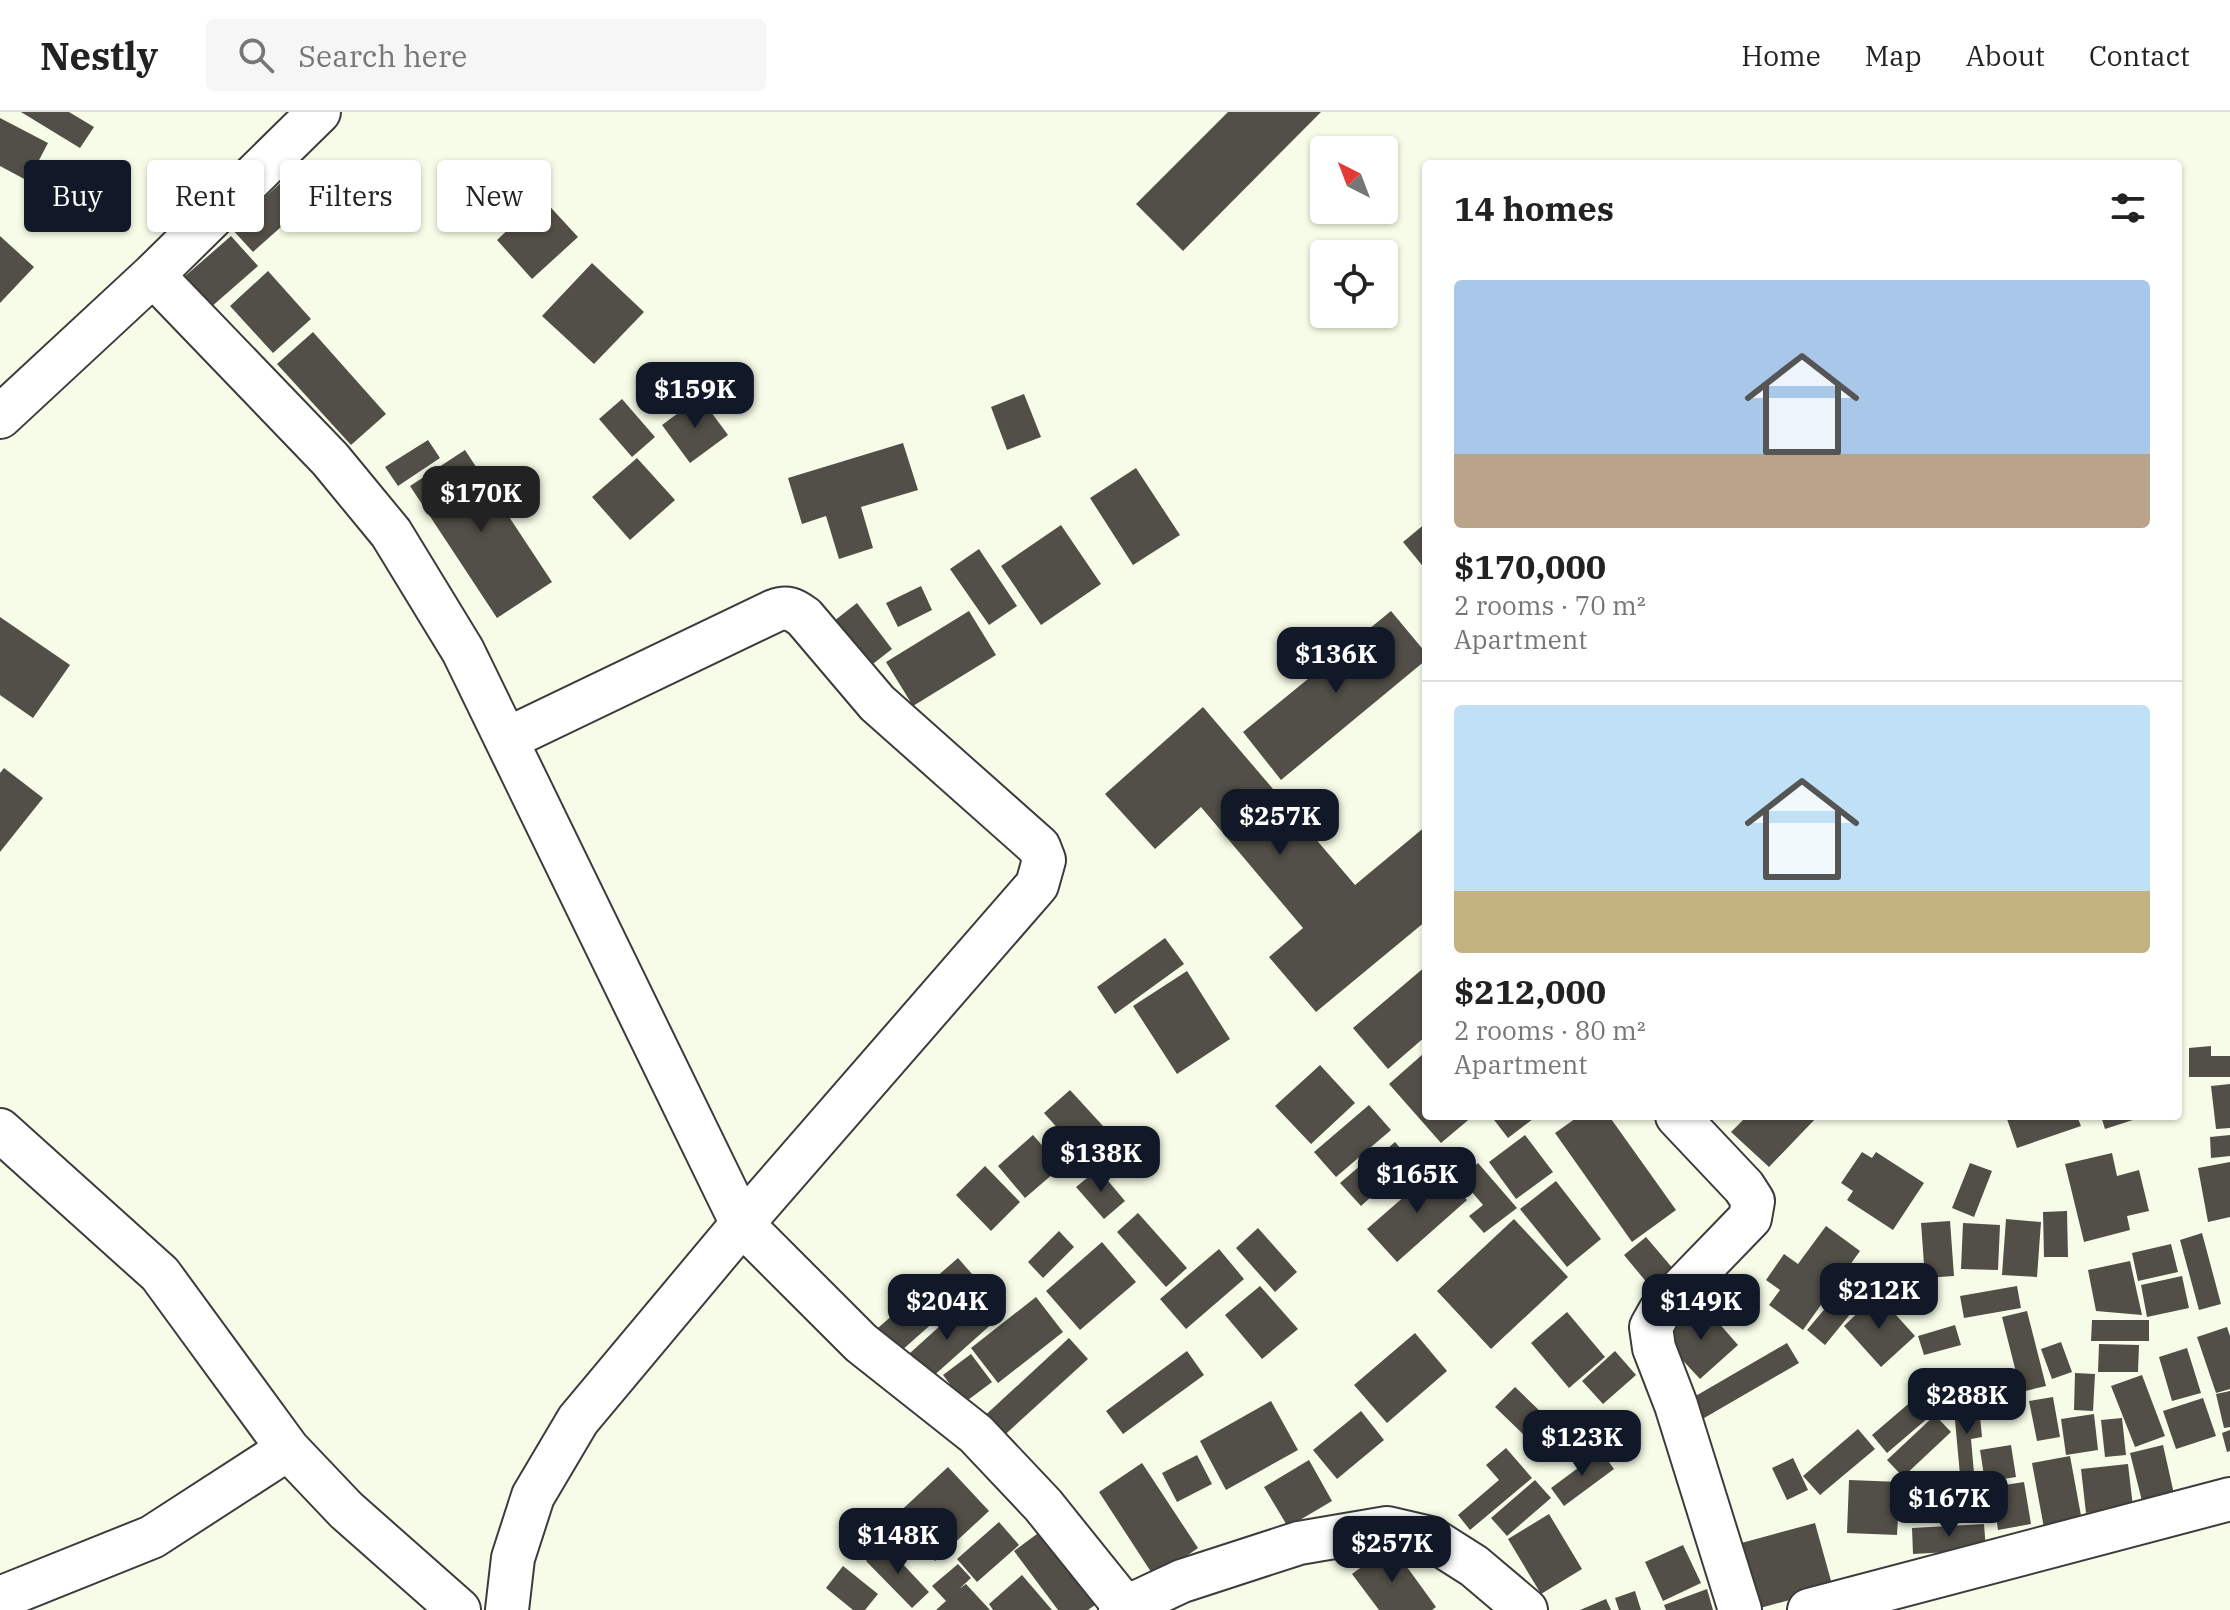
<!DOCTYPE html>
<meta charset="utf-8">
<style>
:root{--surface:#fff;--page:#f6f6f6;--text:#222;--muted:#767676;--line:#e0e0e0;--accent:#111827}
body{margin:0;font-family:"IBM Plex Serif",serif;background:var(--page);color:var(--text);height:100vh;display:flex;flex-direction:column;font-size:30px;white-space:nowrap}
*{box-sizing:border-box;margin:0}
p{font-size:26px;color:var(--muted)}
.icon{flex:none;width:44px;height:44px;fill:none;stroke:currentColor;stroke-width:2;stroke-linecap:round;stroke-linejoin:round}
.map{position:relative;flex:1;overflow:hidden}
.drawer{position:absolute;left:1422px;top:48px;width:760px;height:960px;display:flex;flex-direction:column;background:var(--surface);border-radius:8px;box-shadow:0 2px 6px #0004}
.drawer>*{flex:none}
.top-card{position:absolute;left:24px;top:48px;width:760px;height:72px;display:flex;gap:16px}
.needle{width:52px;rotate:318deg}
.fabs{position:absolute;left:1310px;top:24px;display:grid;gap:16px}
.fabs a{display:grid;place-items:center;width:88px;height:88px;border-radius:8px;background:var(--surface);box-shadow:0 2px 6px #0004;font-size:40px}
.price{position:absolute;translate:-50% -68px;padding:0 18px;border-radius:16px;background:var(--accent);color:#fff;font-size:26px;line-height:52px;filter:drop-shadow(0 2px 4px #0008)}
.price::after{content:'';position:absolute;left:50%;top:48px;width:24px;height:18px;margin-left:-12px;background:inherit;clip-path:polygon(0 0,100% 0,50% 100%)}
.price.selected{background:#222;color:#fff}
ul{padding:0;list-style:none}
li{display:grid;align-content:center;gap:16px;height:424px;padding:0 32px}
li+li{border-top:2px solid var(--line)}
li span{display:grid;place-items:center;height:248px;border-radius:8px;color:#555}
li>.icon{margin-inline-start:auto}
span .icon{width:144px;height:144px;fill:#fffc;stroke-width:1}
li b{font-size:34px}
h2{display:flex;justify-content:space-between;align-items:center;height:96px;padding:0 32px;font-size:34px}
.chip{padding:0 28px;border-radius:8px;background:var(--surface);box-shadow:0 2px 6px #0004;font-size:28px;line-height:72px}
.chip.selected{background:var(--accent);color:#fff}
header{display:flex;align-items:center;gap:48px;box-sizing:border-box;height:112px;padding:0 40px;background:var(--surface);border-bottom:2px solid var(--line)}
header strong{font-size:38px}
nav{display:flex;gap:44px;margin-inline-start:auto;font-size:28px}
.search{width:560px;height:72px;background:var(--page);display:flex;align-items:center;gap:20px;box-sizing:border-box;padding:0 28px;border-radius:8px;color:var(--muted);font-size:30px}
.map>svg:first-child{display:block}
.building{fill:#514f47}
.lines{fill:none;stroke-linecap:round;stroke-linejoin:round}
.minor-casing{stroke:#3c3c3c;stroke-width:46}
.minor{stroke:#fff;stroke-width:42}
</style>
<header>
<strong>Nestly</strong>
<div class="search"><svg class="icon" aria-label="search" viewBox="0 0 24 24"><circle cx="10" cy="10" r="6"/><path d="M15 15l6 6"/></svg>Search here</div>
<nav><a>Home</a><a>Map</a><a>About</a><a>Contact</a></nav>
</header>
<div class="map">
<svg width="2230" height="1498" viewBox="0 0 2230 1498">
<rect width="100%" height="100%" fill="#f7fce8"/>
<!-- building -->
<path class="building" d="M21,0H69L94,15L80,36Z
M1228,0H1321L1183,139L1136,92Z
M0,6L48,31L28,69L0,54Z
M296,57L318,82L253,140L231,116Z
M542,86L578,125L532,167L497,128Z
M0,124L34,155L0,191Z
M231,124L258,154L210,196L184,165Z
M592,151L644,200L594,252L542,204Z
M268,159L311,207L273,241L230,194Z
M313,220L386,302L351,333L277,252Z
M1024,282L1041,325L1007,338L991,295Z
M700,285L728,323L690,351L662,313Z
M622,287L655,325L632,345L599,307Z
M428,328L440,346L398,374L385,355Z
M903,331L918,378L861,395L873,436L839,447L826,404L802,412L788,366Z
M465,338L552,470L497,506L410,374Z
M637,346L675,388L630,428L592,385Z
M1136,356L1180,423L1133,453L1090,386Z
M1426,411V458L1403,430Z
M1061,413L1101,472L1041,513L1001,454Z
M979,437L1017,494L989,513L950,457Z
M921,474L932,498L898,515L886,491Z
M857,491L892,537L860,562L825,516Z
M969,499L996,543L913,594L886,550Z
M1391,499L1426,541V548L1281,668L1243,620Z
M0,505L70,553L33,606L0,583Z
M1203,595L1355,773L1426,714V809L1316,900L1269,845L1303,816L1201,695L1155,737L1105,682Z
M4,656L43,686L0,740V661Z
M1165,826L1184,852L1115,902L1097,875Z
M1426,854V924L1388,957L1353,916Z
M1187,859L1230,927L1177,962L1133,894Z
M2211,934V944H2230V965H2189V936Z
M1423,942L1426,945V1004H1473L1441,1031L1389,972Z
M1320,953L1355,991L1311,1032L1275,994Z
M2230,972V1016L2216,1017L2211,974Z
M1070,978L1114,1026L1087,1049L1044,1001Z
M1369,993L1391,1018L1336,1065L1314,1040Z
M1491,1004H1537L1508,1026Z
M1579,1004H1609L1676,1098L1632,1130L1555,1021Z
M1747,1004H1818L1769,1055L1731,1020Z
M2006,1004H2077L2081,1014L2017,1036Z
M2101,1004H2142V1005L2105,1017Z
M1033,1023L1061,1055L1025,1086L998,1054Z
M1525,1023L1553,1060L1516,1087L1489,1050Z
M2230,1023V1044L2211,1046L2210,1025Z
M1395,1030L1412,1050L1397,1062L1381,1042Z
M1862,1040L1872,1046L1876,1040L1924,1071L1893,1118L1847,1088L1853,1079L1841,1071Z
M2112,1041L2117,1064L2139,1058L2149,1099L2127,1104L2130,1118L2084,1130L2065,1052Z
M2230,1050V1105L2208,1110L2198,1056Z
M1478,1051L1517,1096L1484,1121L1469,1104L1483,1093L1460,1066Z
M1970,1051L1992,1059L1974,1105L1952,1096Z
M1361,1053L1381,1076L1361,1094L1340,1071Z
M985,1054L1020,1090L991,1119L956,1083Z
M1438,1055L1467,1088L1397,1150L1367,1117Z
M1098,1057L1125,1089L1104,1107L1076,1075Z
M1556,1069L1601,1127L1567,1155L1520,1097Z
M2067,1099L2068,1145H2044L2043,1100Z
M1138,1101L1187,1156L1166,1175L1117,1120Z
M1514,1107L1568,1165L1491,1237L1437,1179Z
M2006,1107L2041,1110L2037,1165L2002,1163Z
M1950,1109L1954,1164L1925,1166L1921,1111Z
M1963,1111L2000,1113L1998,1158L1961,1157Z
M1826,1114L1860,1139L1803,1218L1769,1193L1780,1178L1766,1168L1784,1142L1798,1152Z
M1258,1116L1297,1160L1275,1180L1236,1136Z
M1059,1119L1074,1135L1043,1166L1028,1150Z
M2202,1121L2221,1192L2199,1198L2180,1128Z
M1646,1125L1675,1159L1653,1178L1624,1143Z
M1102,1130L1136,1170L1080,1218L1046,1179Z
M2171,1132L2178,1160L2138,1169L2132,1141Z
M1219,1137L1244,1167L1186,1217L1160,1187Z
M958,1146L979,1170L892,1247L871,1222Z
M2130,1149L2142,1203L2096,1199L2088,1158Z
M2182,1164L2189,1196L2147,1205L2141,1173Z
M1260,1174L1298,1217L1262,1247L1225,1203Z
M2017,1174L2021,1196L1964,1206L1960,1184Z
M1838,1181L1856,1195L1825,1233L1807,1218Z
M1877,1182L1915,1224L1881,1255L1844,1214Z
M973,1184L995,1209L921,1275L899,1251Z
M1036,1185L1063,1220L998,1271L971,1236Z
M1702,1192L1738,1233L1700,1267L1663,1227Z
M2027,1199L2046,1274L2021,1280L2002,1205Z
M1567,1200L1605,1245L1569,1276L1531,1231Z
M2092,1208H2149V1229H2091Z
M1955,1213L1961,1233L1924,1243L1918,1224Z
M2227,1215L2230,1224V1277L2216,1281L2197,1225Z
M1415,1221L1447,1259L1387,1311L1354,1273Z
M1069,1226L1088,1247L998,1329L979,1309Z
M2061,1230L2072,1260L2052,1267L2041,1237Z
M1787,1231L1799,1251L1699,1309L1687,1289Z
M2099,1232L2139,1233L2138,1260H2098Z
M2187,1236L2201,1281L2172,1289L2159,1245Z
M1187,1239L1204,1263L1123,1322L1106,1299Z
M1615,1239L1636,1263L1603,1292L1582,1269Z
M971,1242L992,1270L964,1291L943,1263Z
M2075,1261L2095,1262L2093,1299L2074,1298Z
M2142,1263L2165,1324L2135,1335L2111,1274Z
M1934,1270L1949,1288L1887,1341L1872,1323Z
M1515,1275L1544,1303L1524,1323L1495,1295Z
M2230,1279V1315L2224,1316L2216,1282Z
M2053,1285L2060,1325L2037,1329L2029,1289Z
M2203,1286L2216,1324L2176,1337L2163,1299Z
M1271,1289L1298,1338L1226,1378L1200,1329Z
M1979,1294L1982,1325L1971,1327L1974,1361L1960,1363L1954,1297Z
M1361,1299L1384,1328L1337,1367L1313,1338Z
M2094,1302L2098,1338L2066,1343L2061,1307Z
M1935,1303L1951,1320L1903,1365L1887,1348Z
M2122,1306L2126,1343L2105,1345L2101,1308Z
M1858,1317L1875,1337L1820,1383L1803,1364Z
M2230,1318V1339L2227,1340L2222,1321Z
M2011,1333L2016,1365L1985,1370L1980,1338Z
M2163,1333L2174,1382L2142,1389L2130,1341Z
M1506,1336L1532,1366L1470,1418L1458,1403L1499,1368L1486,1353Z
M1601,1339L1614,1357L1564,1394L1551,1376Z
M1197,1343L1212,1372L1177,1390L1162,1361Z
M2070,1344L2082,1409L2044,1416L2032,1351Z
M1793,1346L1808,1378L1787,1388L1772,1356Z
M1309,1348L1332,1389L1288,1415L1264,1375Z
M1142,1351L1198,1436L1155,1466L1099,1380Z
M2128,1352L2133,1395L2086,1401L2081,1357Z
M948,1355L989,1399L935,1449L894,1405Z
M1981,1367L1983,1406L1908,1411L1906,1372Z
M1535,1368L1551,1386L1507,1424L1491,1406Z
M1849,1368L1900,1370L1897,1423L1847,1421Z
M2024,1370L2031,1412L1998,1418L1992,1375Z
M1549,1402L1582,1457L1541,1482L1508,1427Z
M999,1410L1019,1433L977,1470L957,1447Z
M1815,1411L1833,1476L1753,1498L1734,1433Z
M1984,1412L1986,1438L1913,1442L1912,1416Z
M1041,1419L1095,1493L1088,1498H1058L1014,1439Z
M884,1432L929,1480L912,1496L866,1449Z
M1391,1433L1436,1495L1432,1498H1379L1352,1462Z
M1683,1433L1701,1471L1663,1489L1645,1450Z
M958,1452L971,1466L959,1477L966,1472L990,1498H936L946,1489L932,1474Z
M843,1454L878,1482L865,1498H853L826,1476Z
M1022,1463L1052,1498H993L989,1492Z
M1707,1477L1713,1498H1666L1664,1493Z
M1635,1479L1641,1498H1619L1615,1486Z
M1606,1487L1611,1498H1580Z"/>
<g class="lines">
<!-- minor casing -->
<g class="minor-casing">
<path id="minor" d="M153,163L330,347L391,421L463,539L742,1112L578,1308L533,1384L513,1446L507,1498
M0,305L153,163L319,0
M507,627L774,499C787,494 793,497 804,505L877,591L1039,735L1044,748L1037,773L742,1112L861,1231L976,1322L1043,1393L1125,1495
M1677,1004L1744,1075L1753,1089L1750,1106L1660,1199L1651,1215L1654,1236L1676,1293L1740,1498
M0,1018L160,1162L288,1337L346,1398L459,1498
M0,1486L152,1425L288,1337
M1120,1498L1182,1469L1299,1431L1387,1416L1430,1426L1474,1454L1526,1498
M1809,1498L2230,1387"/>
</g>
<!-- minor -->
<use href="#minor" class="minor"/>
</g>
</svg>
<div class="fabs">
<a><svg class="needle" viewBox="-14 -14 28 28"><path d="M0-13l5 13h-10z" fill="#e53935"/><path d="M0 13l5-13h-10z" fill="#767676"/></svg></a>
<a><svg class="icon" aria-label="locate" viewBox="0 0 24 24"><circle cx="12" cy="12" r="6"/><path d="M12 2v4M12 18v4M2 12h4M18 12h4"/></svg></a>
</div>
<b class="price" style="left:695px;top:318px">$159K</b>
<b class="price selected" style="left:481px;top:422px">$170K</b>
<b class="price" style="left:1336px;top:583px">$136K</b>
<b class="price" style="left:1280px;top:745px">$257K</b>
<b class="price" style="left:1101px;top:1082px">$138K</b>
<b class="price" style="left:1417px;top:1103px">$165K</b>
<b class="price" style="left:1879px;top:1219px">$212K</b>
<b class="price" style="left:947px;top:1230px">$204K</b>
<b class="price" style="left:1701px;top:1230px">$149K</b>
<b class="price" style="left:1967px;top:1324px">$288K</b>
<b class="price" style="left:1582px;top:1366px">$123K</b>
<b class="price" style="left:1949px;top:1427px">$167K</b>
<b class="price" style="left:898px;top:1464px">$148K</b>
<b class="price" style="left:1392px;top:1472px">$257K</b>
<div class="top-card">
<a class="chip selected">Buy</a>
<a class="chip">Rent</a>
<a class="chip">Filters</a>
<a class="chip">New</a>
</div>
<section class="drawer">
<h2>14 homes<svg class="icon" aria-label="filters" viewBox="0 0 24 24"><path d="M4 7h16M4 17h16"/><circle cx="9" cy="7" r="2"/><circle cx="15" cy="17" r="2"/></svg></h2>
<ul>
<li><span style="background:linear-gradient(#a9c7e8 70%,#b9a48a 0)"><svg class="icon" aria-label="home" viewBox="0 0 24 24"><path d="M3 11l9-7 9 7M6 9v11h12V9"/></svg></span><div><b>$170,000</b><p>2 rooms · 70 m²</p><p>Apartment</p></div></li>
<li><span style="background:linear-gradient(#bfe0f5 75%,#c2b280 0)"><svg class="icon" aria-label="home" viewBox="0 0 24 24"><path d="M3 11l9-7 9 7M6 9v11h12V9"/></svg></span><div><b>$212,000</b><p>2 rooms · 80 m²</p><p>Apartment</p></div></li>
</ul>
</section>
</div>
